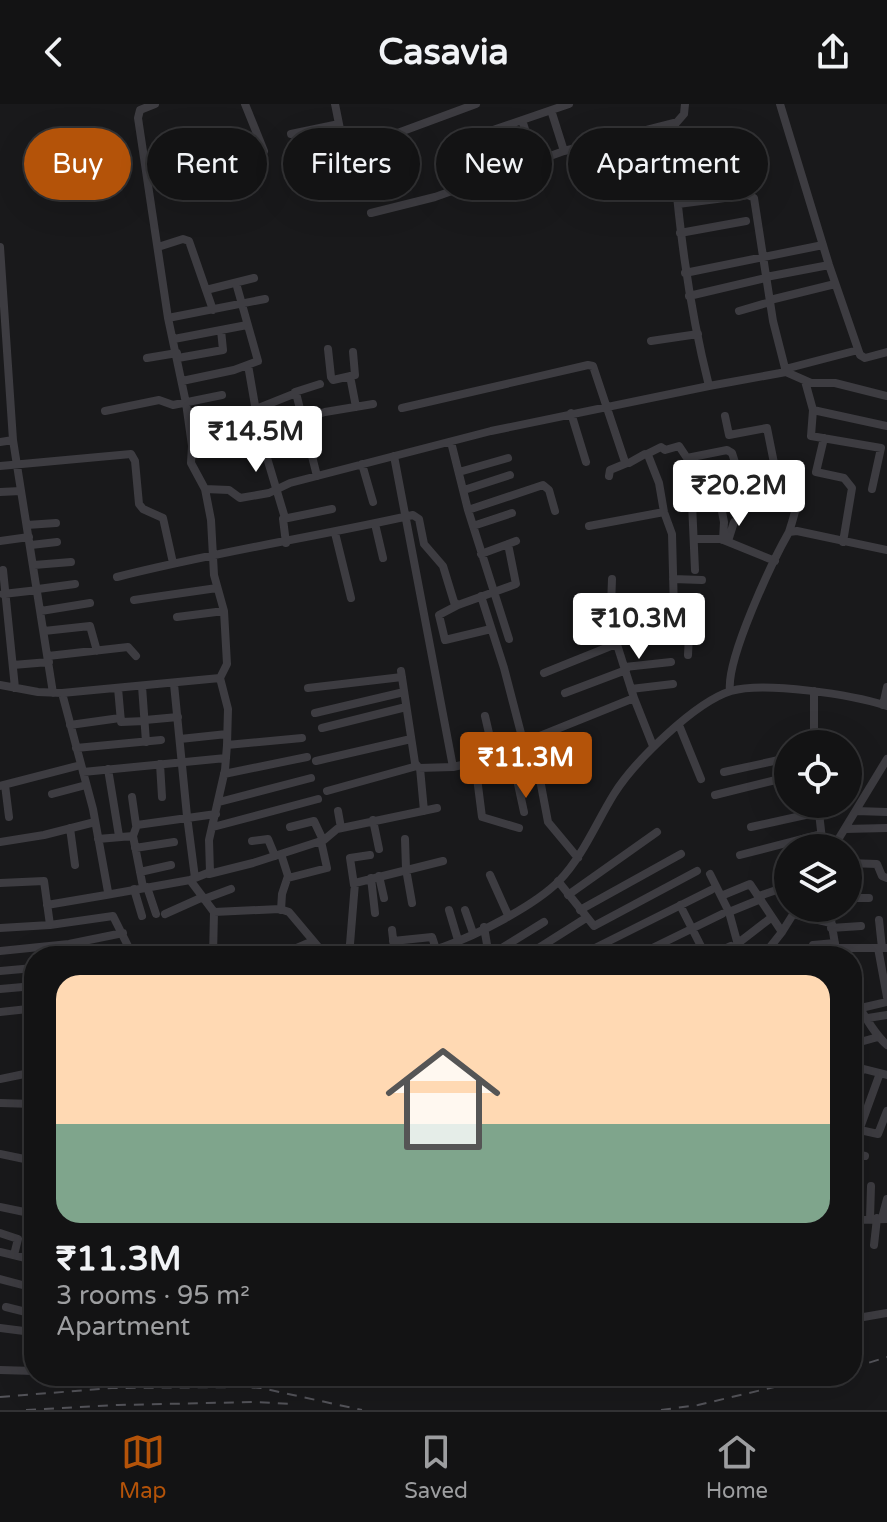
<!DOCTYPE html>
<meta charset="utf-8">
<style>
:root{--surface:#131314;--page:#1c1c1d;--text:#f1f3f6;--muted:#9d9ea0;--line:#323234;--accent:#b45309}
body{margin:0;font-family:"Varela Round",sans-serif;background:var(--page);color:var(--text);height:100vh;display:flex;flex-direction:column;font-size:30px;white-space:nowrap}
*{box-sizing:border-box;margin:0}
p{font-size:26px;color:var(--muted)}
.icon{flex:none;width:44px;height:44px;fill:none;stroke:currentColor;stroke-width:2;stroke-linecap:round;stroke-linejoin:round}
.map{position:relative;flex:1;overflow:hidden}
.details{position:absolute;left:24px;top:842px;width:838px;height:440px;display:flex;flex-direction:column;background:var(--surface);border-radius:32px;box-shadow:0 8px 32px #0002,0 0 0 2px var(--line)}
.details>*{flex:none}
.guide{position:absolute;left:24px;top:24px;width:840px;height:72px;display:flex;gap:16px}
.controls{position:absolute;left:774px;top:626px;display:grid;gap:16px}
.controls a{display:grid;place-items:center;width:88px;height:88px;border-radius:50%;background:var(--surface);box-shadow:0 8px 32px #0002,0 0 0 2px var(--line);font-size:40px}
.price{position:absolute;translate:-50% -68px;padding:0 18px;border-radius:8px;background:#fff;color:#222;font-size:26px;line-height:52px;filter:drop-shadow(0 2px 4px #0008)}
.price::after{content:'';position:absolute;left:50%;top:48px;width:24px;height:18px;margin-left:-12px;background:inherit;clip-path:polygon(0 0,100% 0,50% 100%)}
.price.on{background:var(--accent);color:#fff}
ul{padding:0;list-style:none}
li{display:grid;align-content:center;gap:16px;height:424px;padding:0 32px}
li span{display:grid;place-items:center;height:248px;border-radius:24px;color:#555}
li>.icon{margin-inline-start:auto}
span .icon{width:144px;height:144px;fill:#fffc;stroke-width:1}
li b{font-size:34px}
.pill{padding:0 28px;border-radius:36px;background:var(--surface);box-shadow:0 8px 32px #0002,0 0 0 2px var(--line);font-size:28px;line-height:72px}
.pill.on{background:var(--accent);color:#fff}
header{display:flex;justify-content:space-between;align-items:center;height:104px;padding:0 32px;background:var(--surface);font-size:36px;font-weight:800}
.dock{display:flex;justify-content:space-around;align-items:center;height:112px;border-top:2px solid var(--line);background:var(--surface);font-size:22px;color:var(--muted)}
.dock a{display:grid;justify-items:center;gap:4px}
.dock .on{color:var(--accent)}
.map>svg:first-child{display:block}
.lines{fill:none;stroke-linecap:round;stroke-linejoin:round}
.minor{stroke:#3d3c41;stroke-width:8}
.rail{stroke:#54545a;stroke-width:2;stroke-dasharray:10 8;stroke-linecap:butt}
</style>
<header><svg class="icon" aria-label="back" viewBox="0 0 24 24"><path d="M15 5l-7 7 7 7"/></svg>Casavia<svg class="icon" aria-label="share" viewBox="0 0 24 24"><path d="M12 15V3M7 8l5-5 5 5M5 13v7h14v-7"/></svg></header>
<div class="map">
<svg width="887" height="1306" viewBox="0 0 887 1306">
<rect width="100%" height="100%" fill="#19191b"/>
<g class="lines">
<!-- minor -->
<path class="minor" d="M155,0L140,6L138,14L168,214L186,299L192,342L191,359L205,385L211,416L214,471L224,507L227,560L220,574
M245,0L264,47
M685,0L684,10L671,25C678,114 687,195 709,282L786,268L811,279H835L887,292
M780,0L829,161L860,251L865,254L887,248
M551,6L564,47
M522,16L535,56
M493,26L569,0
M291,30L339,20
M376,37L476,0
M672,41L729,36
M301,63L340,49L344,45L335,0
M613,87L675,73
M678,100L748,91L754,94L773,217L786,268
M371,109L435,93L564,47L674,19
M680,129L746,117
M0,143L13,336L53,589
M158,143L183,135L189,137L213,206
M685,169L823,141
M766,173L829,161
M206,186L254,174
M689,192L766,174
M770,196L835,180
M739,207L770,198
M168,214L265,195
M174,235L247,221
M651,237L698,230
M328,245L331,273L333,276L355,271L353,248
M147,254L177,249
M178,254L223,246L221,226
M785,265L858,246
M350,272L356,303
M182,277L234,266L258,257L236,179
M805,277L813,306L811,332L881,344L872,385
M295,288L320,280
M402,304L588,261L593,262L625,358L629,359L645,350L648,351L659,379L664,408L672,430L674,507
M256,305L296,289L317,372
M813,306L887,322
M105,307L159,296L173,301L222,291
M571,309L586,358
M725,312L729,331L767,324L777,374
M255,314L285,414
M302,315L325,308L373,300
M824,334L816,368L844,374L852,384L843,438
M0,338L13,336
M451,338L468,406L509,535
M192,342L229,332L257,313L248,261
M647,350L661,343L665,346L679,342L687,354L727,346L732,349L741,377L793,373C803,387 794,412 789,428
M394,352L453,663
M690,354L695,466
M362,360L373,398
M0,362L131,350L135,357L139,400L143,405L163,414L173,459
M459,368L508,354
M609,372L610,366L627,359
M205,385L229,386L240,394L269,389L290,379L491,327L709,282
M464,386L510,371
M0,388L21,387
M719,392L724,418L723,436
M468,406L543,381L549,386L555,407
M375,420L383,454
M27,421L56,419
M473,422L512,409
M589,422L664,408
M335,429L351,494
M694,435H721L775,457
M0,437L29,433
M728,437L734,418
M286,439L283,415L332,405
M31,441L57,438
M481,450L516,437
M34,461L71,458
M3,466L15,584
M117,473C215,448 315,433 413,411L419,415L424,440L443,462L454,498L458,501L516,480L508,440
M612,475L611,502L613,528L634,594L653,642
M673,475L702,476
M38,485L75,480
M3,490L38,486
M481,492L504,564L523,637
M134,496L217,484
M458,501L439,511L445,536L491,525
M41,507L90,499
M611,507H687L690,510L688,551
M177,513L224,507
M44,527L90,522L97,547
M48,552L128,543L136,552
M13,561L49,558
M625,563L671,558
M401,567L415,659L419,664L453,663L475,658L634,594
M544,569L616,540
M174,580L187,712L195,774
M0,581L38,588L62,589L220,574L228,605L227,641L225,666L209,736L210,768L190,776
M142,582L146,638
M118,584L121,618L145,617
M308,584L402,573
M631,585L673,580
M730,587C726,555 772,458 789,428L797,427L887,446
M814,587V640
M62,589L93,705L108,788L106,791L190,776L214,808L280,805L289,808L326,852
M565,589L626,566
M883,601L887,583
M315,609L404,588
M485,612L494,651
M145,616L178,613
M70,621L120,614
M679,621L701,675
M322,624L406,603
M180,635L227,630
M227,641L302,634
M510,643L524,708
M76,644L161,636
M316,657L411,635
M475,658L482,713L519,724
M160,660L162,693
M420,664L424,707
M108,665L119,732
M538,665L548,718L578,754
M83,668L226,654
M724,668L788,654
M224,670L307,653
M5,681L9,713
M0,682L81,661
M327,687L417,662
M52,690L86,681
M715,691L788,673
M132,693L136,721
M219,698L311,674
M818,700L823,744
M338,707L341,724
M856,707L887,708
M373,716L379,745
M213,723L318,695
M290,723L314,717L323,736
M751,723L819,708
M70,724L75,761
M845,725L887,724
M133,732L137,721L216,710
M98,735L133,732L143,783
M405,735L406,765L412,799
M252,737L268,735L275,752
M0,738L44,731L95,718
M135,744L174,738
M833,744L887,655
M281,750L288,772L282,790L281,806
M740,751L821,730
M848,759L877,760L882,772L887,774
M140,768L171,761
M209,770L253,759L324,736L337,725L437,704
M710,770L729,808L741,852
M490,771L508,811
M379,772L384,794
M288,774L327,764L321,737
M371,774L375,809
M558,777L594,822L697,767
M0,779L44,777L50,821
M354,781L350,754L370,751
M147,783L156,810
M134,785L142,812
M568,791L657,728
M721,792L750,780L782,828
M759,792L788,782
M848,794H869
M204,795L231,785
M47,801L106,791
M680,801L706,852
M829,804L837,852
M449,806L458,836
M465,806L473,829
M580,806L681,750
M729,808L761,795
M165,810L203,793
M793,810L831,819
M879,816L882,844
M484,823L489,852
M0,824L50,821L113,812L133,852
M831,824L861,822
M392,826L395,852
M393,837L432,833L436,845
M737,840L772,813
M835,844H887
M878,844L887,893
M0,847L69,840L123,829
M116,852L131,848
M213,852L214,808
M278,852L313,837
M349,852L355,779L443,757
M402,852C415,849 431,848 443,843C477,831 534,802 559,777C583,752 596,719 614,690C634,658 695,598 731,587C764,577 854,591 887,602
M489,852L544,818
M526,852L586,814
M579,852L711,786
M636,852L722,810
M709,852L731,842
M763,852L782,828L797,804
M813,852V841L835,839
M0,867L34,864
M0,885L34,882
M852,892C863,908 873,929 887,941
M861,904L887,898
M0,908L28,905L34,914
M868,914L887,911
M853,940L878,933
M852,962L887,971
M0,975L34,968
M27,980L34,978
M852,989L862,965
M0,999L34,1000
M860,1026L878,1030L887,1007
M856,1035L880,969
M852,1049L865,1052
M0,1050L34,1057
M0,1103L34,1110
M29,1109L34,1086
M882,1114L887,1095
M870,1115L871,1082
M852,1116L887,1115
M0,1129L18,1135L14,1151
M874,1141L877,1114
M0,1148L34,1156
M0,1175L34,1184
M6,1203L34,1210
M852,1215L887,1209
M0,1224L24,1227L31,1222L34,1214
M0,1266L34,1267"/>
<!-- rail -->
<path class="rail" d="M852,1264L887,1253
M0,1293L112,1284L244,1283L261,1284L362,1306
M26,1306L118,1301L256,1298L293,1300
M661,1306L698,1301L821,1272"/>
</g>
</svg>
<div class="controls">
<a><svg class="icon" aria-label="locate" viewBox="0 0 24 24"><circle cx="12" cy="12" r="6"/><path d="M12 2v4M12 18v4M2 12h4M18 12h4"/></svg></a>
<a><svg class="icon" aria-label="layers" viewBox="0 0 24 24"><path d="M12 4l9 5-9 5-9-5zM3 14l9 5 9-5"/></svg></a>
</div>
<b class="price" style="left:256px;top:370px">₹14.5M</b>
<b class="price" style="left:739px;top:424px">₹20.2M</b>
<b class="price" style="left:639px;top:557px">₹10.3M</b>
<b class="price on" style="left:526px;top:696px">₹11.3M</b>
<div class="guide">
<a class="pill on">Buy</a>
<a class="pill">Rent</a>
<a class="pill">Filters</a>
<a class="pill">New</a>
<a class="pill">Apartment</a>
</div>
<section class="details">
<ul>
<li><span style="background:linear-gradient(#ffd9b3 60%,#7fa58c 0)"><svg class="icon" aria-label="home" viewBox="0 0 24 24"><path d="M3 11l9-7 9 7M6 9v11h12V9"/></svg></span><div><b>₹11.3M</b><p>3 rooms · 95 m²</p><p>Apartment</p></div></li>
</ul>
</section>
</div>
<nav class="dock">
<a class="on"><svg class="icon" aria-label="map" viewBox="0 0 24 24"><path d="M3 6l6-2 6 2 6-2v14l-6 2-6-2-6 2zM9 4v14M15 6v14"/></svg>Map</a>
<a><svg class="icon" aria-label="saved" viewBox="0 0 24 24"><path d="M7 4h10v16l-5-4-5 4z"/></svg>Saved</a>
<a><svg class="icon" aria-label="home" viewBox="0 0 24 24"><path d="M3 11l9-7 9 7M6 9v11h12V9"/></svg>Home</a>
</nav>
